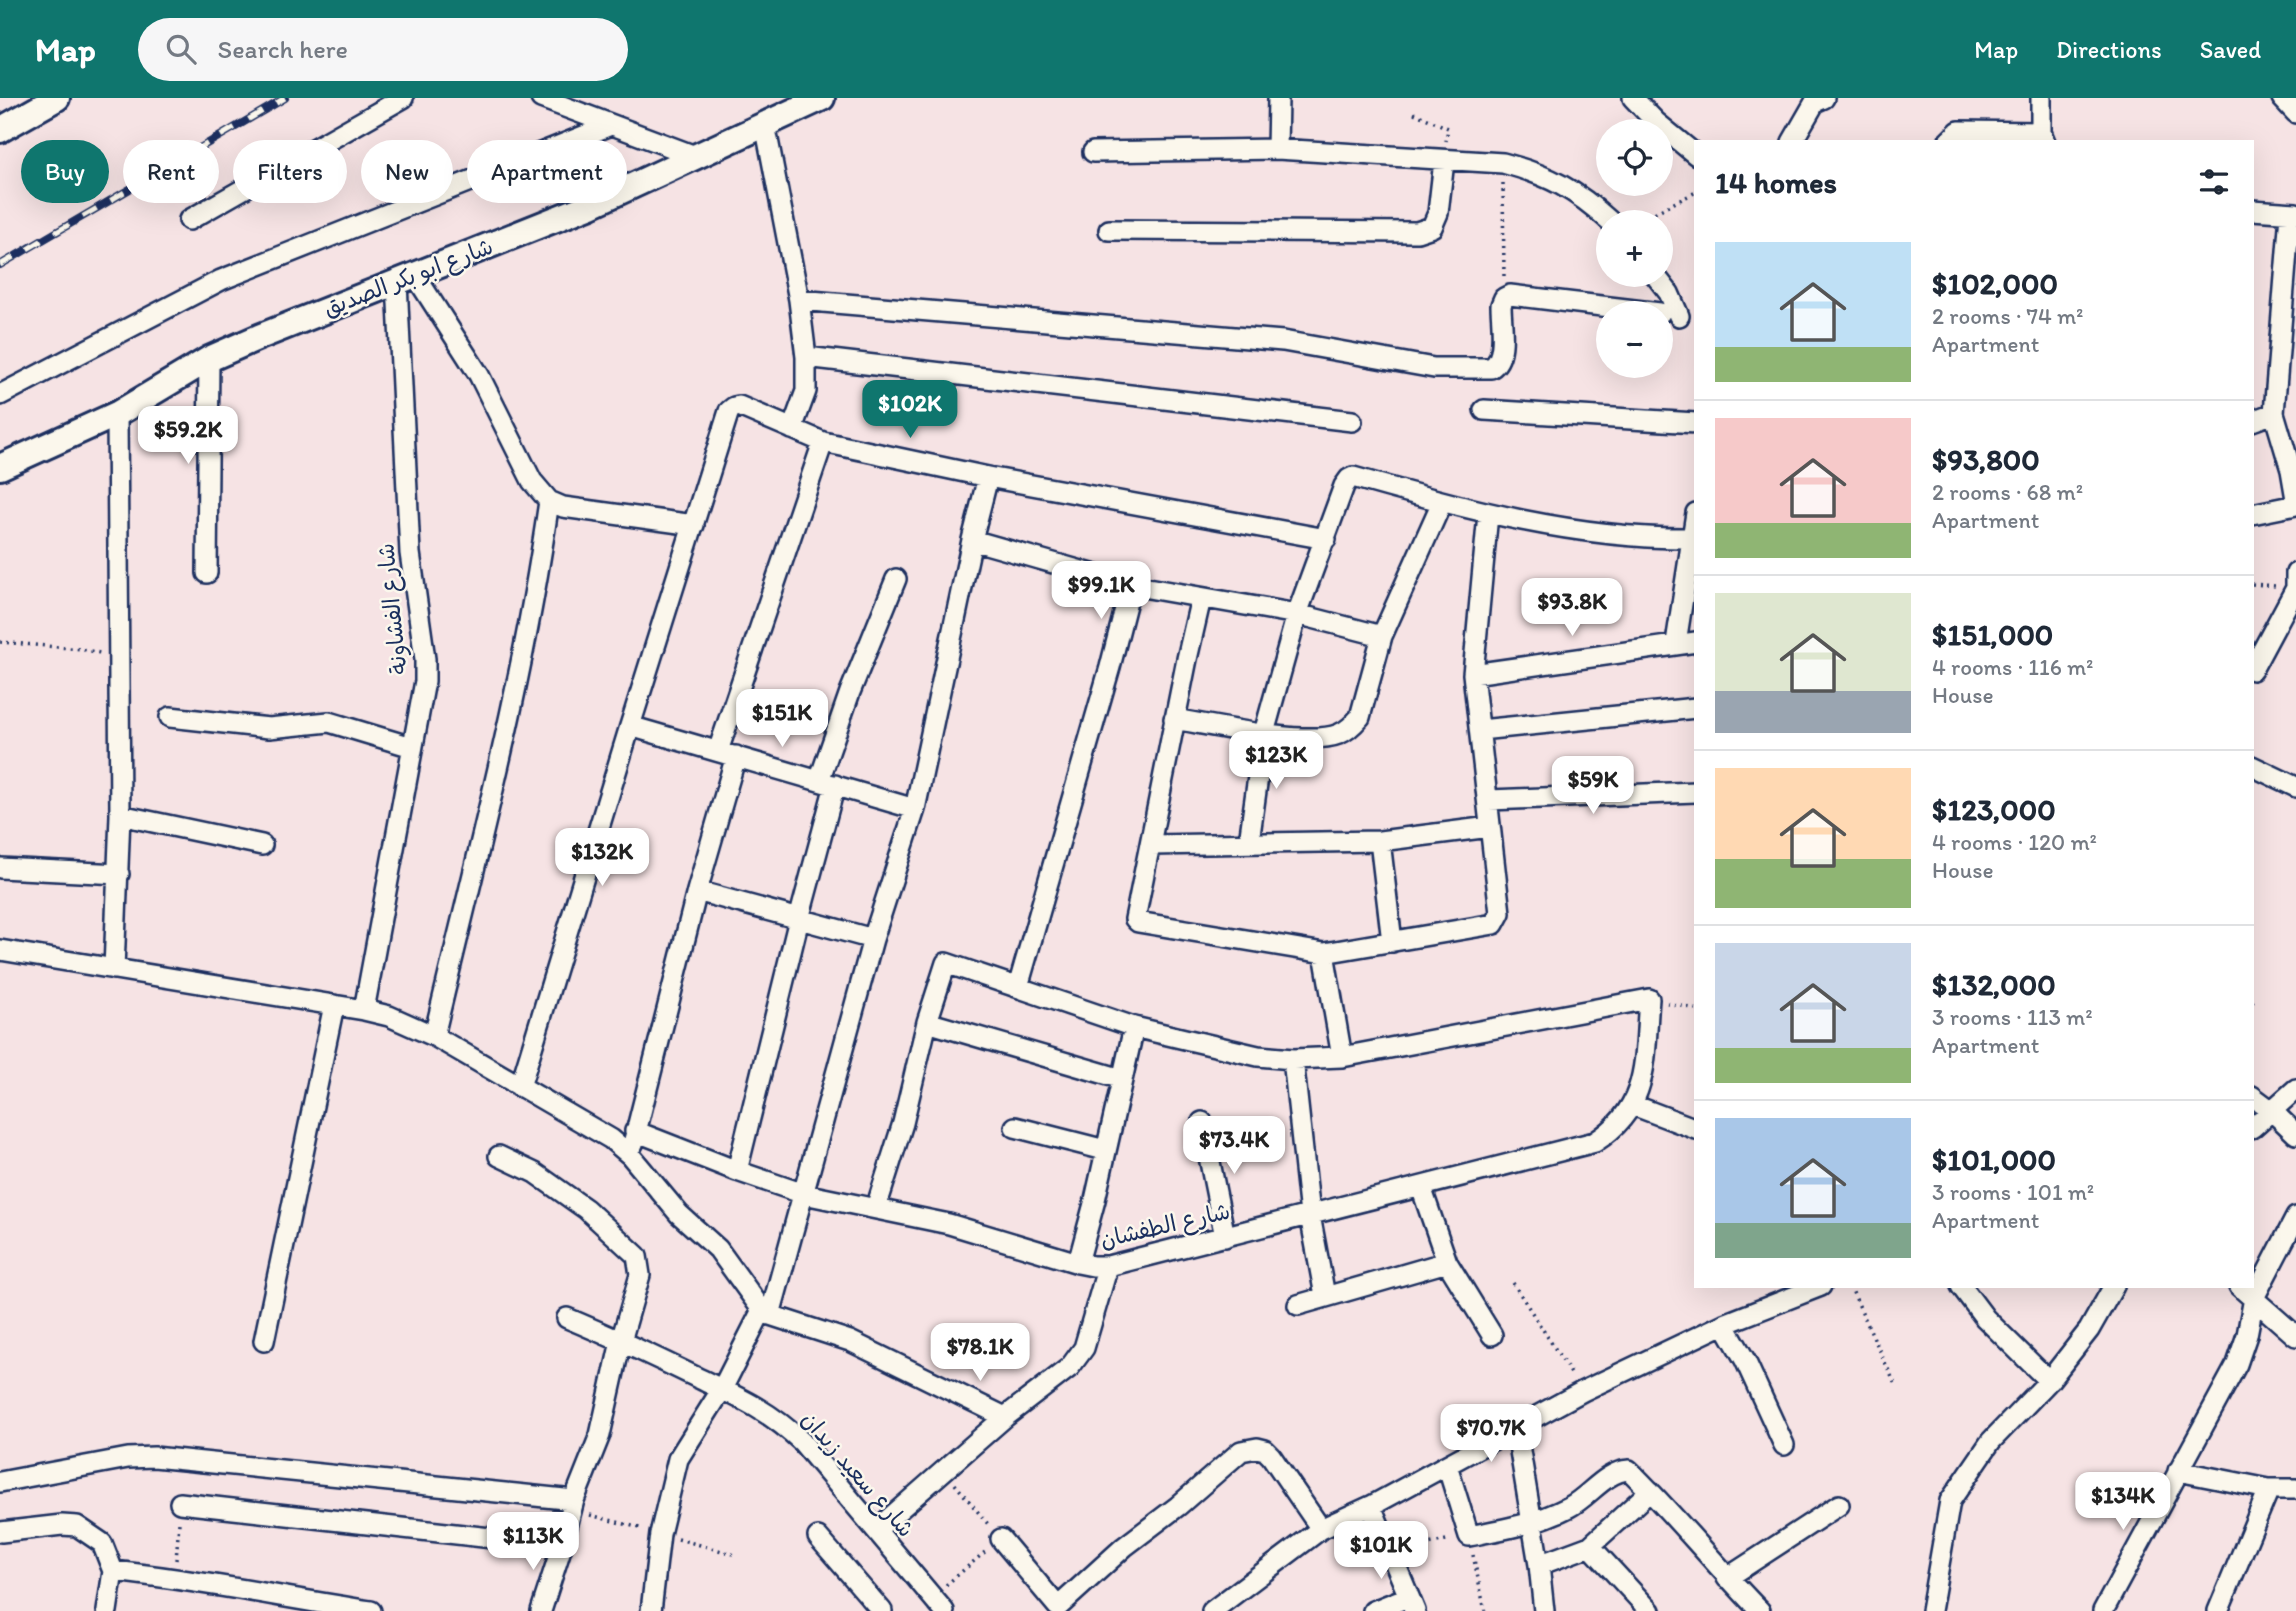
<!DOCTYPE html>
<meta charset="utf-8">
<style>
:root{--surface:#fff;--page:#f6f6f7;--text:#1f2937;--muted:#747a83;--line:#e0e1e3;--accent:#0f766e}
body{margin:0;font-family:Itim,"Playpen Sans Arabic",sans-serif;background:var(--page);color:var(--text);height:100vh;display:flex;flex-direction:column;font-size:26px;white-space:nowrap}
*{box-sizing:border-box;margin:0}
p{font-size:23px;color:var(--muted)}
.icon{flex:none;width:38px;height:38px;fill:none;stroke:currentColor;stroke-width:2;stroke-linecap:round;stroke-linejoin:round}
.map{position:relative;flex:1;overflow:hidden}
.side{position:absolute;left:1694px;top:42px;width:560px;height:1148px;display:flex;flex-direction:column;background:var(--surface);border-radius:0px;box-shadow:0 7px 28px #0002}
.side>*{flex:none}
.banner{position:absolute;left:21px;top:42px;width:665px;height:63px;display:flex;gap:14px}
.tools{position:absolute;left:1596px;top:21px;display:grid;gap:14px}
.tools a{display:grid;place-items:center;width:77px;height:77px;border-radius:50%;background:var(--surface);box-shadow:0 7px 28px #0002;font-size:35px}
.price{position:absolute;translate:-50% -60px;padding:0 16px;border-radius:14px;background:#fff;color:#222;font-size:23px;line-height:46px;filter:drop-shadow(0 2px 4px #0008)}
.price::after{content:'';position:absolute;left:50%;top:42px;width:21px;height:16px;margin-left:-10px;background:inherit;clip-path:polygon(0 0,100% 0,50% 100%)}
.price.selected{background:var(--accent);color:#fff}
ul{padding:0;list-style:none}
li{display:flex;align-items:center;gap:21px;height:175px;padding:0 21px}
li+li{border-top:2px solid var(--line)}
li span{display:grid;place-items:center;flex:none;width:196px;height:140px;border-radius:0px;color:#555}
li>.icon{margin-inline-start:auto}
span .icon{width:84px;height:84px;fill:#fffc;stroke-width:1}
li b{font-size:30px}
h2{display:flex;justify-content:space-between;align-items:center;height:84px;padding:0 21px;font-size:30px}
.pill{padding:0 24px;border-radius:32px;background:var(--surface);box-shadow:0 7px 28px #0002;font-size:24px;line-height:63px}
.pill.selected{background:var(--accent);color:#fff}
header{display:flex;align-items:center;gap:42px;box-sizing:border-box;height:98px;padding:0 35px;background:var(--accent);color:#fff}
header strong{font-size:33px}
nav{display:flex;gap:38px;margin-inline-start:auto;font-size:24px}
.search{width:490px;height:63px;background:var(--page);display:flex;align-items:center;gap:18px;box-sizing:border-box;padding:0 24px;border-radius:38px;color:var(--muted);font-size:26px}
.map>svg:first-child{display:block}
.lines{fill:none;stroke-linecap:round;stroke-linejoin:round}
.minor-casing{stroke:#1b2f5e;stroke-width:24}
.tertiary-casing{stroke:#1b2f5e;stroke-width:30}
.path{stroke:#1b2f5e;stroke-width:3.5;stroke-dasharray:2 5;stroke-linecap:butt}
.minor{stroke:#fbf7ec;stroke-width:19}
.tertiary{stroke:#fbf7ec;stroke-width:24}
.rail-casing{stroke:#1b2f5e;stroke-width:8}
.rail{stroke:#fbf7ec;stroke-width:5;stroke-dasharray:16;stroke-linecap:butt}
.labels{text-anchor:middle;dominant-baseline:central;stroke-width:5;stroke-linejoin:round;paint-order:stroke}
.street-label{font-size:23px;fill:#1b2f5e;stroke:#fbf7ec}
</style>
<header>
<strong>Map</strong>
<div class="search"><svg class="icon" aria-label="search" viewBox="0 0 24 24"><circle cx="10" cy="10" r="6"/><path d="M15 15l6 6"/></svg>Search here</div>
<nav><a>Map</a><a>Directions</a><a>Saved</a></nav>
</header>
<div class="map">
<svg width="2296" height="1513" viewBox="0 0 2296 1513">
<rect width="100%" height="100%" fill="#f6e3e4"/>
<filter id="ink" filterUnits="userSpaceOnUse"><feTurbulence type="fractalNoise" baseFrequency=".0143" numOctaves="2"/><feDisplacementMap in="SourceGraphic" scale="14" xChannelSelector="R" yChannelSelector="G"/><feConvolveMatrix kernelMatrix="1 2 1 2 8 2 1 2 1" color-interpolation-filters="sRGB"/></filter>
<g filter="url(#ink)">
<g class="lines">
<!-- minor casing -->
<g class="minor-casing">
<path id="minor" d="M541,0L695,58
M1633,0L1656,24L1696,57
M2041,0V34L2045,44
M2282,0L2296,15
M765,26L799,202L806,259L1352,323
M1792,44L1815,4L1824,0
M1948,44L1959,33L2041,34
M1277,51L1278,0
M1093,54L1277,51L1503,65C1549,77 1576,92 1611,124
M2252,112L2296,115
M2290,116L2274,315L2291,372L2296,401
M189,122L403,0
M1109,132L1417,134L1432,129L1438,115L1444,63
M415,177L479,277L532,383L549,403L563,409L694,427
M1655,177L1669,195L1679,218
M799,202L1283,243L1434,270H1491C1508,260 1501,225 1501,207L1504,200L1510,197L1660,215
M0,297L221,182L611,27
M1484,312L1696,325
M2252,323L2274,315
M792,331L806,293V259
M2252,416L2296,407
M972,442L1131,487L1297,516L1382,538
M207,475L209,261
M1201,500L1187,561L1135,821L1138,824L1324,855L1494,826L1500,815L1473,576L1488,416
M1676,545L1696,415
M2252,572L2296,490V475
M1473,576L1696,544
M170,619L269,630L329,624L412,649
M1174,621C1211,627 1307,649 1339,636C1347,633 1354,626 1360,619L1382,538L1442,404
M630,628L729,313L734,309L739,308L823,344L988,379L1326,441
M1480,632L1696,610
M718,653L823,344
M2252,668L2296,689
M819,683L850,594L896,481
M1489,702L1696,694
M120,717L262,747
M1380,743L1392,844
M1249,744L1264,635L1297,516L1344,388L1349,381L1353,379C1465,411 1579,442 1696,440
M1151,747L1380,743L1490,729
M0,770L119,776
M697,793L873,841
M0,852L364,912L389,918L434,938L611,1041L630,1057L679,1116L718,1151L762,1212L770,1217L850,1243L1005,1319
M1324,855L1342,959
M114,871L120,717L117,316
M1018,889L1110,569L1131,487
M364,912L425,583V561L410,455L397,184
M927,924L1122,981
M434,938C476,760 524,583 549,403
M1293,961L1310,1117L1325,1198
M520,989L630,628L915,711
M2252,998L2272,1013L2296,1036
M1633,1007L1696,1031
M1202,1024L1225,1139
M1015,1029L1105,1052
M2252,1030L2296,991
M635,1033L737,1073L804,1096L949,1126L1078,1165L1093,1168H1108L1595,1044C1651,1008 1644,960 1649,901L1342,959L1293,961L1258,958L1189,942L1134,929L946,865L927,924L903,1025L876,1110
M633,1046L697,793L736,658
M499,1058L535,1075L586,1111L637,1158L640,1177L621,1243L600,1337L574,1402L562,1448L541,1513
M737,1073L799,821L835,687
M1421,1089L1447,1164L1492,1237
M1078,1165L1095,1102L1134,929
M1961,1188L1985,1220L2049,1283
M2239,1188L2296,1238
M1298,1207L1447,1164
M770,1217L873,841L915,711L972,442L988,379
M567,1220C610,1238 653,1258 696,1279C736,1298 769,1312 802,1344L944,1513
M1724,1226L1745,1262L1784,1347
M264,1243L334,907
M1516,1329L1539,1467L1544,1513
M1447,1367L1469,1438C1505,1431 1536,1426 1569,1409C1589,1399 1605,1373 1629,1372C1675,1417 1715,1467 1760,1513
M2178,1373L2269,1391H2296
M0,1384L128,1360L154,1359L574,1402
M180,1405L562,1448
M1371,1408L1415,1513
M876,1432L1005,1319L1070,1269L1084,1250L1108,1168
M1,1434L62,1427L77,1428L102,1445L113,1473L107,1513
M818,1439L882,1513
M1001,1441L1058,1509L1124,1449L1178,1408L1241,1353L1257,1350L1265,1352L1271,1358L1321,1431
M1590,1448L1650,1513
M1539,1467L1590,1448L1650,1393
M113,1473C200,1482 285,1500 371,1513
M1727,1480L1839,1407
M651,1513L660,1436L678,1361L722,1291L762,1212
M1212,1513L1321,1431L1371,1408L1583,1293L1724,1226L1821,1188
M1373,1513L1408,1499
M1931,1513L1950,1403L1991,1343L2049,1283L2089,1232L2114,1188
M2103,1513L2237,1266L2247,1237L2254,1200L2296,1119
M2218,1513L2269,1391"/>
</g>
<!-- tertiary casing -->
<g class="tertiary-casing">
<path id="tertiary" d="M0,32L57,0
M0,369L117,316L209,261L259,239L591,107L822,0"/>
</g>
<!-- path -->
<path class="path" d="M1414,15L1448,30L1446,43
M1503,85L1504,179
M1636,124L1696,94
M2252,486L2276,488
M0,544L81,551L100,555
M2252,904L2254,902
M1667,905L1696,911
M1513,1185L1572,1277
M1850,1188L1895,1286
M955,1386L988,1426
M590,1417L640,1430
M678,1441L733,1456
M1410,1450L1451,1441
M1473,1457L1485,1513
M176,1462L179,1425
M946,1487L986,1453"/>
<!-- minor -->
<use href="#minor" class="minor"/>
<!-- tertiary -->
<use href="#tertiary" class="tertiary"/>
<!-- rail casing -->
<g class="rail-casing">
<path id="rail" d="M0,167L285,0"/>
</g>
<!-- rail -->
<use href="#rail" class="rail"/>
</g>
</g>
<g class="labels">
<!-- street labels -->
<g class="street-label">
<text transform="translate(408 179) rotate(-21)">شارع ابو بكر الصديق</text>
<text transform="translate(392 511) rotate(-96)">شارع الفشاونة</text>
<text transform="translate(1165 1127) rotate(-13)">شارع الطفشان</text>
<text transform="translate(858 1376) rotate(49)">شارع سعيد زيدان</text>
</g>
</g>
</svg>
<div class="tools">
<a><svg class="icon" aria-label="locate" viewBox="0 0 24 24"><circle cx="12" cy="12" r="6"/><path d="M12 2v4M12 18v4M2 12h4M18 12h4"/></svg></a>
<a>+</a>
<a>−</a>
</div>
<b class="price selected" style="left:910px;top:342px">$102K</b>
<b class="price" style="left:188px;top:368px">$59.2K</b>
<b class="price" style="left:1101px;top:523px">$99.1K</b>
<b class="price" style="left:1572px;top:540px">$93.8K</b>
<b class="price" style="left:782px;top:651px">$151K</b>
<b class="price" style="left:1276px;top:693px">$123K</b>
<b class="price" style="left:1593px;top:718px">$59K</b>
<b class="price" style="left:602px;top:790px">$132K</b>
<b class="price" style="left:1234px;top:1078px">$73.4K</b>
<b class="price" style="left:980px;top:1285px">$78.1K</b>
<b class="price" style="left:1491px;top:1366px">$70.7K</b>
<b class="price" style="left:2123px;top:1434px">$134K</b>
<b class="price" style="left:533px;top:1474px">$113K</b>
<b class="price" style="left:1381px;top:1483px">$101K</b>
<div class="banner">
<a class="pill selected">Buy</a>
<a class="pill">Rent</a>
<a class="pill">Filters</a>
<a class="pill">New</a>
<a class="pill">Apartment</a>
</div>
<section class="side">
<h2>14 homes<svg class="icon" aria-label="filters" viewBox="0 0 24 24"><path d="M4 7h16M4 17h16"/><circle cx="9" cy="7" r="2"/><circle cx="15" cy="17" r="2"/></svg></h2>
<ul>
<li><span style="background:linear-gradient(#bfe0f5 75%,#8fb573 0)"><svg class="icon" aria-label="home" viewBox="0 0 24 24"><path d="M3 11l9-7 9 7M6 9v11h12V9"/></svg></span><div><b>$102,000</b><p>2 rooms · 74 m²</p><p>Apartment</p></div></li>
<li><span style="background:linear-gradient(#f6c9c9 75%,#8fb573 0)"><svg class="icon" aria-label="home" viewBox="0 0 24 24"><path d="M3 11l9-7 9 7M6 9v11h12V9"/></svg></span><div><b>$93,800</b><p>2 rooms · 68 m²</p><p>Apartment</p></div></li>
<li><span style="background:linear-gradient(#dfe7d0 70%,#9aa5b1 0)"><svg class="icon" aria-label="home" viewBox="0 0 24 24"><path d="M3 11l9-7 9 7M6 9v11h12V9"/></svg></span><div><b>$151,000</b><p>4 rooms · 116 m²</p><p>House</p></div></li>
<li><span style="background:linear-gradient(#ffd9b3 65%,#8fb573 0)"><svg class="icon" aria-label="home" viewBox="0 0 24 24"><path d="M3 11l9-7 9 7M6 9v11h12V9"/></svg></span><div><b>$123,000</b><p>4 rooms · 120 m²</p><p>House</p></div></li>
<li><span style="background:linear-gradient(#c9d6e8 75%,#8fb573 0)"><svg class="icon" aria-label="home" viewBox="0 0 24 24"><path d="M3 11l9-7 9 7M6 9v11h12V9"/></svg></span><div><b>$132,000</b><p>3 rooms · 113 m²</p><p>Apartment</p></div></li>
<li><span style="background:linear-gradient(#a9c7e8 75%,#7fa58c 0)"><svg class="icon" aria-label="home" viewBox="0 0 24 24"><path d="M3 11l9-7 9 7M6 9v11h12V9"/></svg></span><div><b>$101,000</b><p>3 rooms · 101 m²</p><p>Apartment</p></div></li>
</ul>
</section>
</div>
